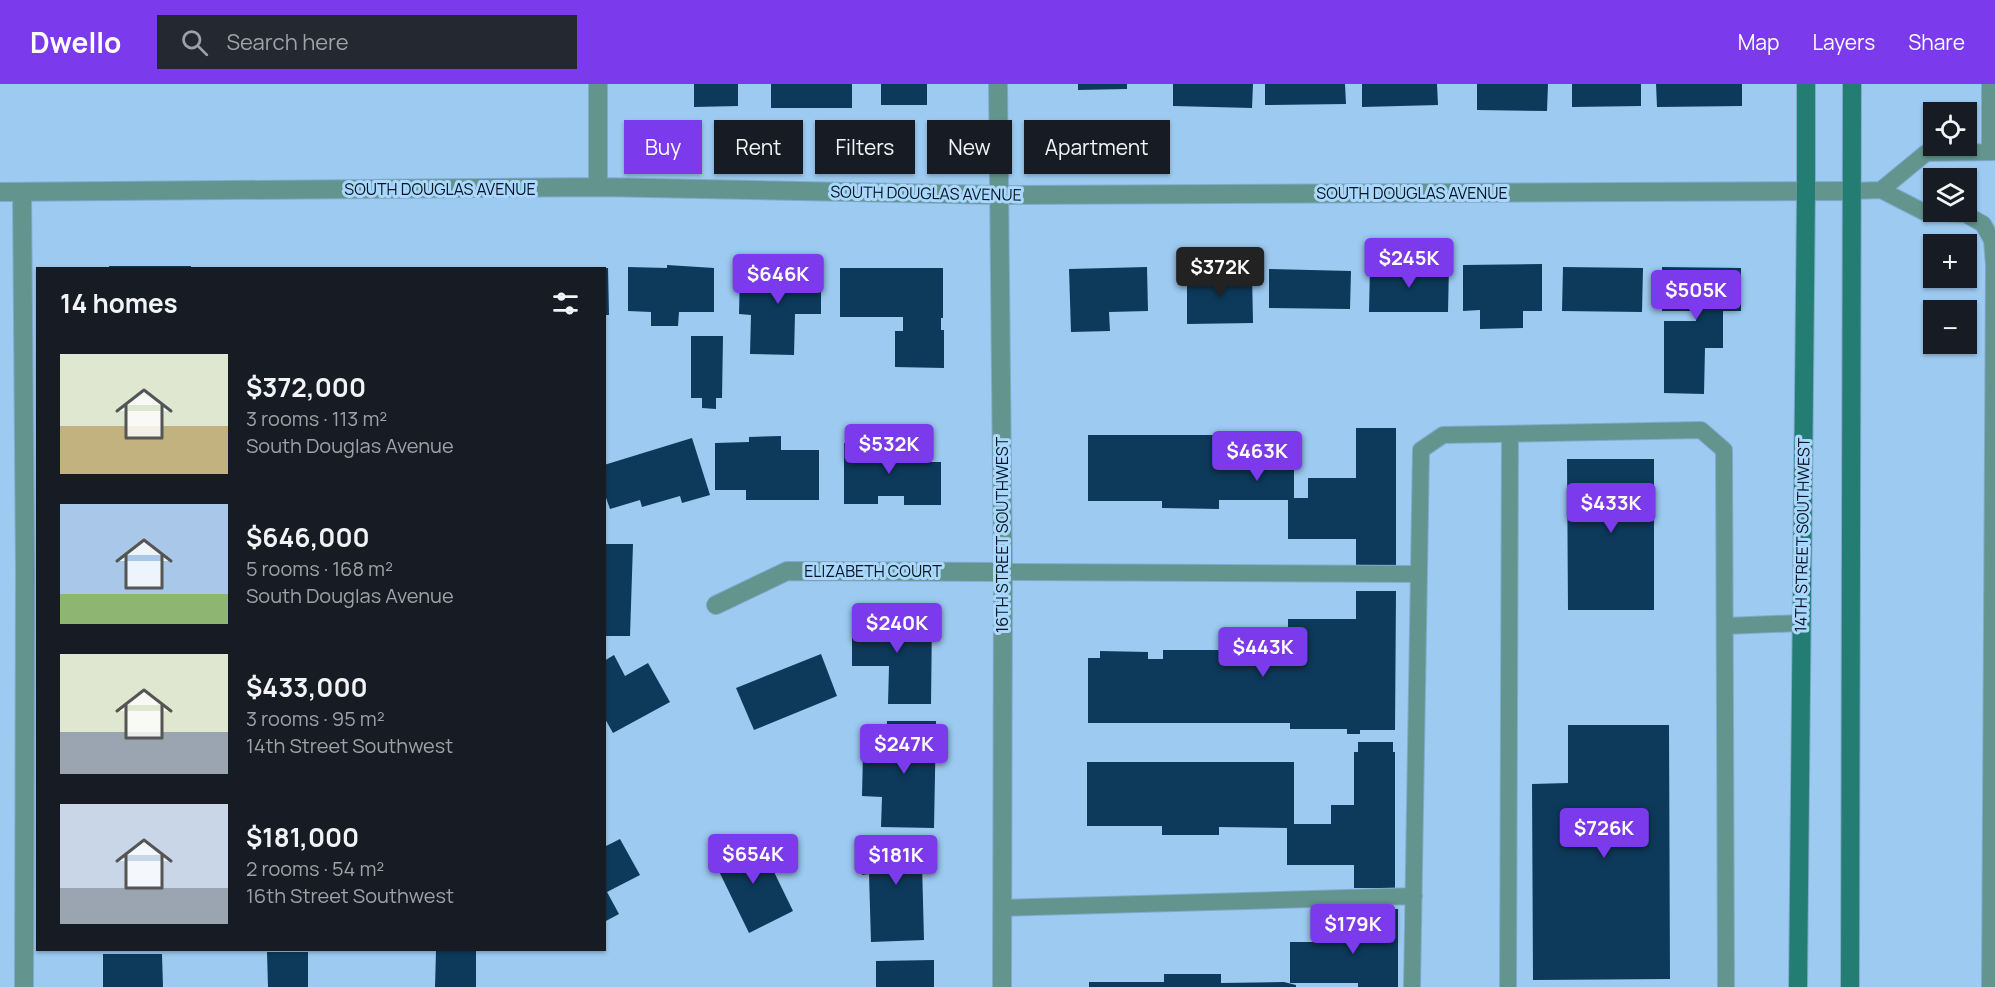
<!DOCTYPE html>
<meta charset="utf-8">
<style>
:root{--surface:#171b24;--page:#242831;--text:#f1f3f6;--muted:#9ea1a6;--accent:#7c3aed}
body{margin:0;font-family:Manrope,sans-serif;background:var(--page);color:var(--text);height:100vh;display:flex;flex-direction:column;font-size:22px;white-space:nowrap}
*{box-sizing:border-box;margin:0}
p{font-size:20px;color:var(--muted)}
.icon{flex:none;width:33px;height:33px;fill:none;stroke:currentColor;stroke-width:2;stroke-linecap:round;stroke-linejoin:round}
.map{position:relative;flex:1;overflow:hidden}
.sheet{position:absolute;left:36px;top:183px;width:570px;height:684px;display:flex;flex-direction:column;background:var(--surface);border-radius:0px;box-shadow:0 2px 4px #0004}
.sheet>*{flex:none}
.guide{position:absolute;left:624px;top:36px;width:570px;height:54px;display:flex;gap:12px}
.controls{position:absolute;left:1923px;top:18px;display:grid;gap:12px}
.controls a{display:grid;place-items:center;width:54px;height:54px;border-radius:0px;background:var(--surface);box-shadow:0 2px 4px #0004;font-size:30px}
.price{position:absolute;translate:-50% -51px;padding:0 14px;border-radius:6px;background:var(--accent);color:#fff;font-size:20px;line-height:39px;filter:drop-shadow(0 2px 3px #0008)}
.price::after{content:'';position:absolute;left:50%;top:36px;width:18px;height:14px;margin-left:-9px;background:inherit;clip-path:polygon(0 0,100% 0,50% 100%)}
.price.on{background:#222;color:#fff}
ul{padding:0;list-style:none}
li{display:flex;align-items:center;gap:18px;height:150px;padding:0 24px}
li span{display:grid;place-items:center;flex:none;width:168px;height:120px;border-radius:0px;color:#555}
li>.icon{margin-inline-start:auto}
span .icon{width:72px;height:72px;fill:#fffc;stroke-width:1}
li b{font-size:26px}
h2{display:flex;justify-content:space-between;align-items:center;height:72px;padding:0 24px;font-size:26px}
.pill{padding:0 21px;border-radius:0px;background:var(--surface);box-shadow:0 2px 4px #0004;font-size:21px;line-height:54px}
.pill.on{background:var(--accent);color:#fff}
header{display:flex;align-items:center;gap:36px;box-sizing:border-box;height:84px;padding:0 30px;background:var(--accent);color:#fff}
header strong{font-size:28px}
nav{display:flex;gap:33px;margin-inline-start:auto;font-size:21px}
.search{width:420px;height:54px;background:var(--page);display:flex;align-items:center;gap:15px;box-sizing:border-box;padding:0 21px;border-radius:0px;color:var(--muted);font-size:22px}
.map>svg:first-child{display:block}
.building{fill:#0d3a5a}
.lines{fill:none;stroke-linecap:round;stroke-linejoin:round}
.lane-casing{stroke:#81a9cc;stroke-width:18}
.street-casing{stroke:#81a9cc;stroke-width:20}
.secondary-casing{stroke:#81a9cc;stroke-width:20}
.lane{stroke:#63958e;stroke-width:16}
.street{stroke:#63958e;stroke-width:18}
.secondary{stroke:#247d73;stroke-width:18}
.labels{text-anchor:middle;dominant-baseline:central;stroke-width:6;stroke-linejoin:round;paint-order:stroke}
.street-label{font-size:16px;fill:#041523;stroke:#a9d7fe}
</style>
<header>
<strong>Dwello</strong>
<div class="search"><svg class="icon" aria-label="search" viewBox="0 0 24 24"><circle cx="10" cy="10" r="6"/><path d="M15 15l6 6"/></svg>Search here</div>
<nav><a>Map</a><a>Layers</a><a>Share</a></nav>
</header>
<div class="map">
<svg width="1995" height="903" viewBox="0 0 1995 903">
<rect width="100%" height="100%" fill="#9dcaf1"/>
<!-- building -->
<path class="building" d="M694,0H738V22L694,23Z
M771,0H852V24H771Z
M881,0H927V21H881Z
M1078,0H1127V5L1078,6Z
M1173,0H1253L1252,24L1173,22Z
M1265,0H1345L1346,20L1265,21Z
M1362,0H1437L1438,21L1362,23Z
M1477,0H1548L1547,27L1477,26Z
M1572,0H1641V22L1572,23Z
M1656,0H1742V22L1657,23Z
M1542,180V227H1523V244L1480,245V226L1463,227V181Z
M667,181L714,184V228H679L678,242H651V228L628,227V183L667,184Z
M1370,181L1449,182L1448,228H1369Z
M109,182H191V184H109Z
M761,183L821,184V230H795L794,271L750,270L751,231L739,230L740,187H761Z
M1147,183L1148,227L1109,228L1110,247L1071,248L1069,185Z
M1563,183L1643,184L1642,228L1562,227Z
M1662,183L1741,184V227H1723V264H1705L1704,310L1664,309V237H1696V227H1662Z
M604,184H608L609,231H604Z
M840,184H943V234H941V246H944V284L895,283V247H903V233H840Z
M1269,185L1351,187L1350,225L1269,224Z
M1252,188L1253,239L1187,240V190Z
M691,252H723L722,314H716V325L702,324V314H691Z
M1356,344H1396V483H1356V455H1288V416H1219V425L1162,424V417H1088V351H1294V414H1308V394H1356Z
M781,352V366H819V416H746V406H715V359L749,358V353Z
M692,354L710,411L682,419L680,412L642,423L640,416L610,425L604,408V381Z
M844,359H911V378H941V421H904V412H878V420H844Z
M1567,375H1654V526H1568Z
M604,460H633L630,552H604Z
M1356,507H1396L1395,646H1360V650H1347V645H1290V639H1088V574H1100V567L1148,568V575H1163V566H1288V535H1356Z
M852,532L932,533L931,620H888L889,582H852Z
M821,570L837,612L754,646L736,604Z
M614,571L625,592L648,579L670,618L613,649L604,633V577Z
M887,637H936L934,744L881,743L882,713L862,712L863,669H886Z
M1568,641H1669L1670,895L1533,896L1532,700L1568,699Z
M1358,658H1393V668H1395V804H1354V781H1287V744L1219,743V751H1162V742H1087V678H1294V740H1331V721H1354V668H1358Z
M932,752L934,780H922L924,856L871,858L869,790L862,791L861,754Z
M757,753L793,827L749,849L713,775Z
M620,755L640,791L607,808L619,830L604,838V763Z
M1358,825H1398V903H1358V899H1290V858H1358Z
M436,867H476V903H435Z
M267,868H308V903H268Z
M103,870H162L163,903H103Z
M934,876V903H876V877Z
M1164,890H1221V899L1284,898L1296,901V903H1089V898H1164Z"/>
<g class="lines">
<!-- lane casing -->
<g class="lane-casing">
<path id="lane" d="M1990,0V68
M1881,106L1926,69L1995,68
M1852,107L1881,106L1924,128L1965,130L1983,140L1992,156L1994,181L1990,903
M1003,488L1419,490
M1725,542L1801,539
M1002,824L1414,812
M1412,903L1421,366L1443,351L1701,346L1724,366L1726,903
M1508,903L1510,350"/>
</g>
<!-- street casing -->
<g class="street-casing">
<path id="street" d="M998,0L1003,488L1002,903
M598,103V0
M0,108L598,103L998,111L1852,107
M22,108L25,487L24,903
M716,521L787,487L1003,488"/>
</g>
<!-- secondary casing -->
<g class="secondary-casing">
<path id="secondary" d="M1798,903L1806,107V0
M1850,903L1852,0"/>
</g>
<!-- lane -->
<use href="#lane" class="lane"/>
<!-- street -->
<use href="#street" class="street"/>
<!-- secondary -->
<use href="#secondary" class="secondary"/>
</g>
<g class="labels">
<!-- street labels -->
<g class="street-label">
<text x="440" y="105">SOUTH DOUGLAS AVENUE</text>
<text transform="translate(926 109) rotate(1)">SOUTH DOUGLAS AVENUE</text>
<text x="1412" y="109">SOUTH DOUGLAS AVENUE</text>
<text transform="translate(1002 451) rotate(-90)">16TH STREET SOUTHWEST</text>
<text transform="translate(1802 451) rotate(-89)">14TH STREET SOUTHWEST</text>
<text x="873" y="487">ELIZABETH COURT</text>
</g>
</g>
</svg>
<div class="controls">
<a><svg class="icon" aria-label="locate" viewBox="0 0 24 24"><circle cx="12" cy="12" r="6"/><path d="M12 2v4M12 18v4M2 12h4M18 12h4"/></svg></a>
<a><svg class="icon" aria-label="layers" viewBox="0 0 24 24"><path d="M12 4l9 5-9 5-9-5zM3 14l9 5 9-5"/></svg></a>
<a>+</a>
<a>−</a>
</div>
<b class="price" style="left:1409px;top:205px">$245K</b>
<b class="price on" style="left:1220px;top:214px">$372K</b>
<b class="price" style="left:778px;top:221px">$646K</b>
<b class="price" style="left:1696px;top:237px">$505K</b>
<b class="price" style="left:889px;top:391px">$532K</b>
<b class="price" style="left:1257px;top:398px">$463K</b>
<b class="price" style="left:1611px;top:450px">$433K</b>
<b class="price" style="left:897px;top:570px">$240K</b>
<b class="price" style="left:1263px;top:594px">$443K</b>
<b class="price" style="left:904px;top:691px">$247K</b>
<b class="price" style="left:1604px;top:775px">$726K</b>
<b class="price" style="left:753px;top:801px">$654K</b>
<b class="price" style="left:896px;top:802px">$181K</b>
<b class="price" style="left:1353px;top:871px">$179K</b>
<div class="guide">
<a class="pill on">Buy</a>
<a class="pill">Rent</a>
<a class="pill">Filters</a>
<a class="pill">New</a>
<a class="pill">Apartment</a>
</div>
<section class="sheet">
<h2>14 homes<svg class="icon" aria-label="filters" viewBox="0 0 24 24"><path d="M4 7h16M4 17h16"/><circle cx="9" cy="7" r="2"/><circle cx="15" cy="17" r="2"/></svg></h2>
<ul>
<li><span style="background:linear-gradient(#dfe7d0 60%,#c2b280 0)"><svg class="icon" aria-label="home" viewBox="0 0 24 24"><path d="M3 11l9-7 9 7M6 9v11h12V9"/></svg></span><div><b>$372,000</b><p>3 rooms · 113 m²</p><p>South Douglas Avenue</p></div></li>
<li><span style="background:linear-gradient(#a9c7e8 75%,#8fb573 0)"><svg class="icon" aria-label="home" viewBox="0 0 24 24"><path d="M3 11l9-7 9 7M6 9v11h12V9"/></svg></span><div><b>$646,000</b><p>5 rooms · 168 m²</p><p>South Douglas Avenue</p></div></li>
<li><span style="background:linear-gradient(#dfe7d0 65%,#9aa5b1 0)"><svg class="icon" aria-label="home" viewBox="0 0 24 24"><path d="M3 11l9-7 9 7M6 9v11h12V9"/></svg></span><div><b>$433,000</b><p>3 rooms · 95 m²</p><p>14th Street Southwest</p></div></li>
<li><span style="background:linear-gradient(#c9d6e8 70%,#9aa5b1 0)"><svg class="icon" aria-label="home" viewBox="0 0 24 24"><path d="M3 11l9-7 9 7M6 9v11h12V9"/></svg></span><div><b>$181,000</b><p>2 rooms · 54 m²</p><p>16th Street Southwest</p></div></li>
</ul>
</section>
</div>
